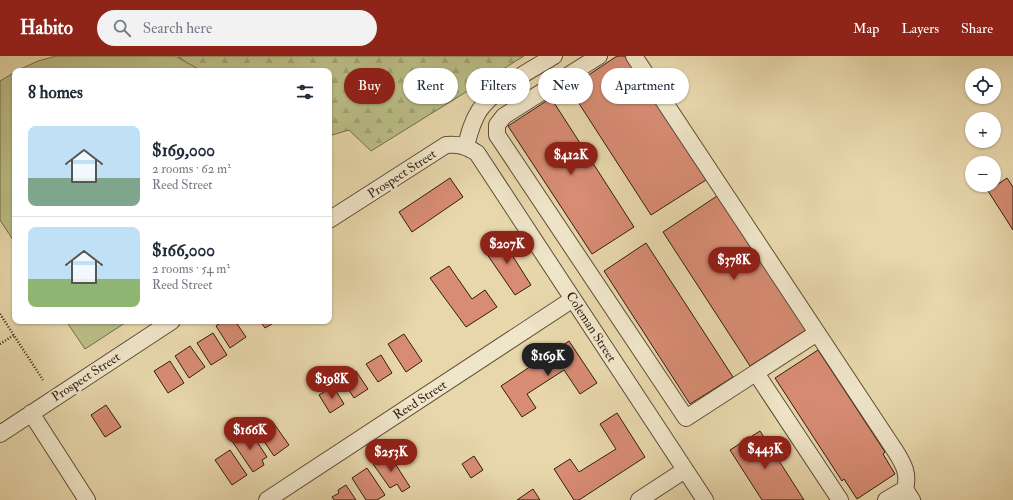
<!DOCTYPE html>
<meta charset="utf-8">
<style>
:root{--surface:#fff;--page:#f2f2f3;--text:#1f2937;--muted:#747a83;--line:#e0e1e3;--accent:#8f2418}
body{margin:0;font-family:"IM FELL Double Pica",serif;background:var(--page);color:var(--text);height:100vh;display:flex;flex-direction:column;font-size:15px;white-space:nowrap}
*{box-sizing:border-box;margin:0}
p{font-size:13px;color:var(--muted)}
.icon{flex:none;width:22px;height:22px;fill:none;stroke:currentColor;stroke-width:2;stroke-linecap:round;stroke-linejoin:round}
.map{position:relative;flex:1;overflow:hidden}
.panel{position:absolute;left:12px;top:12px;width:320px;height:256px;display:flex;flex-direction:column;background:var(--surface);border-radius:8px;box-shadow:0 1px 3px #0004}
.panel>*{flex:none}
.guide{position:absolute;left:344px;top:12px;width:380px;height:36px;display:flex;gap:8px}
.fabs{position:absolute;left:965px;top:12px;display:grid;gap:8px}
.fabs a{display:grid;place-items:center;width:36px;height:36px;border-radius:50%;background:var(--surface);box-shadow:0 1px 3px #0004;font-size:20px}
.price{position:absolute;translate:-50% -34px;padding:0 9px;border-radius:14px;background:var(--accent);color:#fff;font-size:13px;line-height:26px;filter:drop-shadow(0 1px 2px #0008)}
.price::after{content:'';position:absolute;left:50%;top:24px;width:12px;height:9px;margin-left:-6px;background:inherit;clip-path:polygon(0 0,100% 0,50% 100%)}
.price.active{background:#222;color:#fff}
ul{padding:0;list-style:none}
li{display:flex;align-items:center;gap:12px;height:100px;padding:0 16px}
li+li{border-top:1px solid var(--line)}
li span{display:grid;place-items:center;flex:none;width:112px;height:80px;border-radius:8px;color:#555}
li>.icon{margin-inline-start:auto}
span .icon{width:48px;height:48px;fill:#fffc;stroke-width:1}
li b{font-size:17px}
h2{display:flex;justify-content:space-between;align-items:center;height:48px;padding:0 16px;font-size:17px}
.pill{padding:0 14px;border-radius:18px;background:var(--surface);box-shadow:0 1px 3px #0004;font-size:14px;line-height:36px}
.pill.active{background:var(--accent);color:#fff}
header{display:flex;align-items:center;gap:24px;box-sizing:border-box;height:56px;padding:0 20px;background:var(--accent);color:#fff}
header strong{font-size:19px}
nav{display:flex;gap:22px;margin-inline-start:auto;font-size:14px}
.search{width:280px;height:36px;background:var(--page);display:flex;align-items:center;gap:10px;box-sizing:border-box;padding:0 14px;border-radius:22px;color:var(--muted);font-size:15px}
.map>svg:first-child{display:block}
.forest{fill:url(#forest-firs);stroke:#756d4c}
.pitch{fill:#babd86;stroke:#756d4c}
.building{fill:#d78c73;stroke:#301d11}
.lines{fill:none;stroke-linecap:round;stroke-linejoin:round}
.minor-casing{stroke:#5e4c38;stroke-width:18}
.path{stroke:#301d11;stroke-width:2.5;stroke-dasharray:1 2;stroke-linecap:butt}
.minor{stroke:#efe5c8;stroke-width:16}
.labels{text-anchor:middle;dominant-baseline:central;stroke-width:4;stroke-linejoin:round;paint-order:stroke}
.street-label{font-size:13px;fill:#301d11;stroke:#efe5c8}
</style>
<header>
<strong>Habito</strong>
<div class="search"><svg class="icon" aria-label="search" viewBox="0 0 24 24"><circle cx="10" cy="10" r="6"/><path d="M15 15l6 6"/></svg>Search here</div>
<nav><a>Map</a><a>Layers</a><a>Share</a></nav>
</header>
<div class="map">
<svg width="1013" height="444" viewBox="0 0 1013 444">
<defs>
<pattern id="forest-firs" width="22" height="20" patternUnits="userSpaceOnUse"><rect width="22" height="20" fill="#babd86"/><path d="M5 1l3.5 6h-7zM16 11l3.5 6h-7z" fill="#a0a273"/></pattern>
</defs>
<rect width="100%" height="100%" fill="#e7d7ab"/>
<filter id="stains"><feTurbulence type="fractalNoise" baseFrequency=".005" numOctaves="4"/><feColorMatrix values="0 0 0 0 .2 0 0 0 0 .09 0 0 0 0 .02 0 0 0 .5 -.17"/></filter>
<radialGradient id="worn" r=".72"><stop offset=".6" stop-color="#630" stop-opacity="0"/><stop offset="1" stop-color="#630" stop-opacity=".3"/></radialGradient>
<!-- forest -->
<path class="forest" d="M178,0H524L371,95L349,74L329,80V15H197Z"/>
<!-- pitch -->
<path class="pitch" d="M56,0H175L202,15H16L38,5Z
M15,16V187L0,164V25Z
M66,265H128L85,293Z"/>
<!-- building -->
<path class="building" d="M617,0H625L706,124L651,159L569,32Z
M551,42L634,171L592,198L508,70Z
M450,122L463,141L412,176L399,156Z
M1007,122L1013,131V174L988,135Z
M717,140L806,274L750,310L663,176Z
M500,180L531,229L515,239L482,191Z
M646,187L733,321L690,348L604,215Z
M449,210L472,243L485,234L497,251L466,271L430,222Z
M223,265H235L246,281L230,292L216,270Z
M260,265H277L265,272Z
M213,277L227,299L211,309L197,287Z
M404,278L422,305L406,316L388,288Z
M569,285L597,327L580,338L564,314L527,338L536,352L522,361L501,330Z
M190,290L205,311L189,322L175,300Z
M818,294L885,396L883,398L895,418L857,443L844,423L842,425L775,322Z
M381,299L392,317L378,326L366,308Z
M170,305L184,327L168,337L154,315Z
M356,315L368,333L354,342L342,324Z
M333,330L344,348L330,357L319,339Z
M106,349L121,371L105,381L91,359Z
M617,357L645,401L579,444H574L554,413L570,403L579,416L616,393L600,368Z
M272,365L289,389L274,400L257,375Z
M760,375L804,444H762L730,394Z
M244,377L247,381L252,378L267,401L262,404L264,409L253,416L232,385Z
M230,394L247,419L232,429L215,404Z
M389,398L410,431L402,436L397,428L390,432L373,408Z
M474,400L483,414L471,422L462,408Z
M367,412L385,439L377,444H366L352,422Z
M346,429L356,444H334L332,441L339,437L338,434Z
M533,433L540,444H517Z"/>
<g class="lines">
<!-- minor casing -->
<g class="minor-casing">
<path id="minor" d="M599,0L504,60L497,69V79L686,362L817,277
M634,0L896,396C904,409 909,418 905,433L912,444
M466,90C469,78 472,66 479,55C491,35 533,13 554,0
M329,164L446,89C459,88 466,90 477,97L705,444
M756,317L840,444
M31,357L87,444
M0,378L172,265
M267,444L573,243
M639,444L685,414
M886,444L905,433"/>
</g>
<!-- path -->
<path class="path" d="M0,258L43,324
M0,288L14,279"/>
<!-- minor -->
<use href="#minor" class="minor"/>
</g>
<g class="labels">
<!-- street labels -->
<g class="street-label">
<text transform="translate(402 118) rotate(-33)">Prospect Street</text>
<text transform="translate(591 271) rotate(57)">Coleman Street</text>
<text transform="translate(86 321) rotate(-33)">Prospect Street</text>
<text transform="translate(420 344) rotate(-33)">Reed Street</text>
</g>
</g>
<rect width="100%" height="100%" filter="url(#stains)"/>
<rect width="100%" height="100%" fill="url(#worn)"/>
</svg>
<div class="fabs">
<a><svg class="icon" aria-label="locate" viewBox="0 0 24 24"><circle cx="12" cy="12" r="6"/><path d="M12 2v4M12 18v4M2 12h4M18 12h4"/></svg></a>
<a>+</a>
<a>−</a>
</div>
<b class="price" style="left:571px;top:120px">$412K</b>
<b class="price" style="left:507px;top:209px">$207K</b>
<b class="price" style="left:734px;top:225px">$378K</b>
<b class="price active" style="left:548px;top:321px">$169K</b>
<b class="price" style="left:332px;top:344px">$198K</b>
<b class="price" style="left:250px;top:395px">$166K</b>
<b class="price" style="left:765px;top:414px">$443K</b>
<b class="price" style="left:391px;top:417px">$253K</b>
<div class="guide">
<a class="pill active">Buy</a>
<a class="pill">Rent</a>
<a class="pill">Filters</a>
<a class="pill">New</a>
<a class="pill">Apartment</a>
</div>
<section class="panel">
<h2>8 homes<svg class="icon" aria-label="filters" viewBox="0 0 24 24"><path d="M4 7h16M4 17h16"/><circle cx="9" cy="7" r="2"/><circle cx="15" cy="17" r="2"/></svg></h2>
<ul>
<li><span style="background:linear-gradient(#bfe0f5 65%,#7fa58c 0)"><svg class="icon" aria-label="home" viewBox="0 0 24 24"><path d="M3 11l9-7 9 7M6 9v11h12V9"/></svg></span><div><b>$169,000</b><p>2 rooms · 62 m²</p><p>Reed Street</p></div></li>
<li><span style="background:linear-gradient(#bfe0f5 65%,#8fb573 0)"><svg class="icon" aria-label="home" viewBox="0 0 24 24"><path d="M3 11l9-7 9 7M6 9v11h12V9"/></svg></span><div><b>$166,000</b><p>2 rooms · 54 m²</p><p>Reed Street</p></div></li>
</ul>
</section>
</div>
